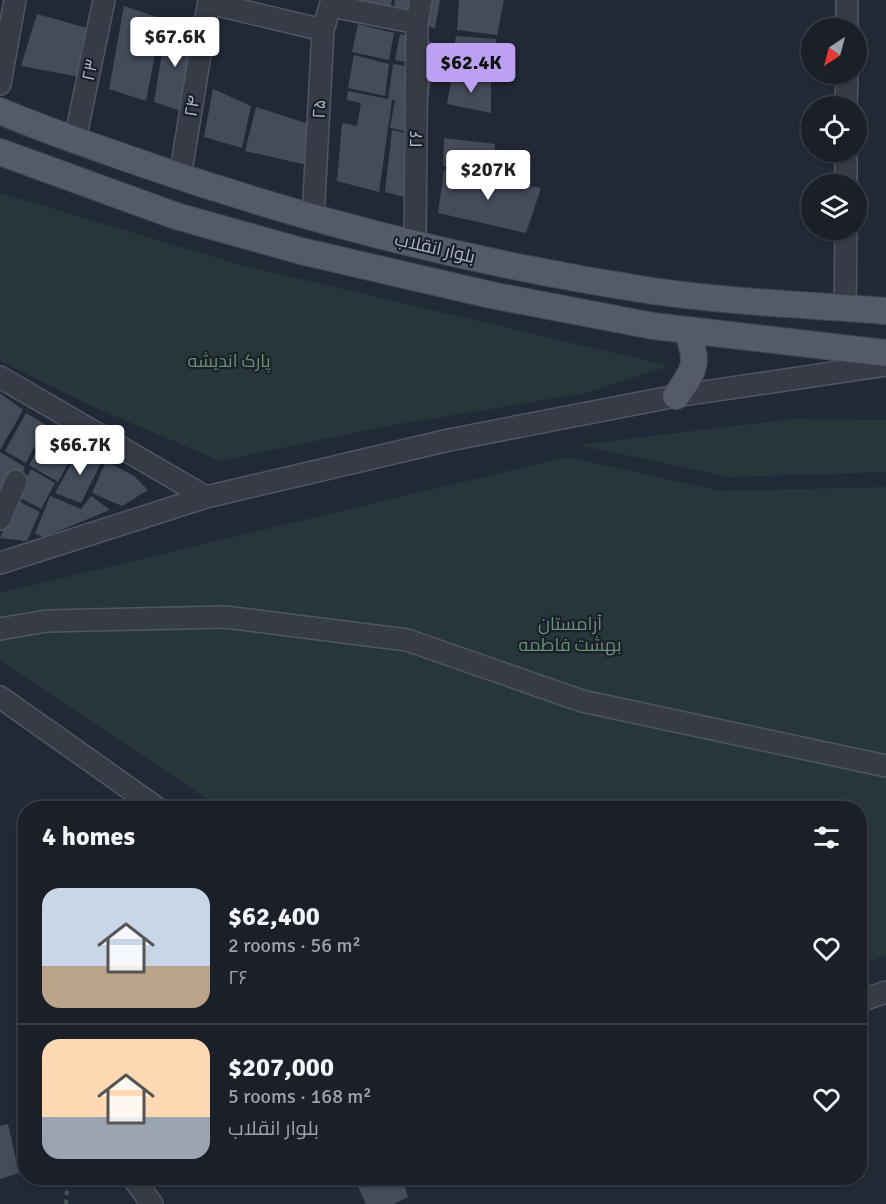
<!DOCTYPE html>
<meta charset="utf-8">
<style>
:root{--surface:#1a1f28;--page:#272c34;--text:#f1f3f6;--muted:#9fa2a8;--line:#383d45;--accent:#bca0f2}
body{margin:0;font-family:Signika,Cairo,sans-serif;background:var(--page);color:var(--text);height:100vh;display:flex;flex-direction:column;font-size:22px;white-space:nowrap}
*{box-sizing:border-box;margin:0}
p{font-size:20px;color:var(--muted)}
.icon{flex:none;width:33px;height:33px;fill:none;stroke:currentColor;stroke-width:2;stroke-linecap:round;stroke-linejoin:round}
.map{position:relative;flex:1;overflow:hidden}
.sheet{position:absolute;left:18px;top:801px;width:849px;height:384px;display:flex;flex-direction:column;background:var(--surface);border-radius:24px;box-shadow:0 2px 4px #0004,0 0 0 2px var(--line)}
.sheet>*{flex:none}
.needle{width:39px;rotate:216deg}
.tools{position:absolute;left:801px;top:18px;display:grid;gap:12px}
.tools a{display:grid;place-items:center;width:66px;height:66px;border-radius:50%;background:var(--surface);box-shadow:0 2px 4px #0004,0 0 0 2px var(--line);font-size:30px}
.price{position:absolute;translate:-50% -51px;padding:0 14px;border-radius:6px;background:#fff;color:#222;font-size:20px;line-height:39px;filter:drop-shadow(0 2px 3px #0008)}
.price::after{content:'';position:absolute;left:50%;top:36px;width:18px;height:14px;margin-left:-9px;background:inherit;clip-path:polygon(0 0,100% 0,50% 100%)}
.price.on{background:var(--accent);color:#111}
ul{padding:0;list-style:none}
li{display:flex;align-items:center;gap:18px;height:150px;padding:0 24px}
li+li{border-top:2px solid var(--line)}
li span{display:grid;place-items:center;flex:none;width:168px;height:120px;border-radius:18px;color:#555}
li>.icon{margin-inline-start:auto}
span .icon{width:72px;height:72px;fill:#fffc;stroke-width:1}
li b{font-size:26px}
h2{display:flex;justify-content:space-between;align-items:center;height:72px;padding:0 24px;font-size:26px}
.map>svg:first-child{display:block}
.green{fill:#273739}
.building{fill:#444c5a}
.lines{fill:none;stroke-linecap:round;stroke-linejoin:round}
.minor-casing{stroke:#505661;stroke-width:24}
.major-casing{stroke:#3f4550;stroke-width:28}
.path{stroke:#445356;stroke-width:4;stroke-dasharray:4.5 4.5;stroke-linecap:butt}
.minor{stroke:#363b46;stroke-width:21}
.major{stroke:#545a66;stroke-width:26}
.labels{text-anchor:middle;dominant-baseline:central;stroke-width:4.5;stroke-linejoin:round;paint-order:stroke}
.street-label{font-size:18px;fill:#b0b6c3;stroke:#1b212b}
.park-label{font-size:18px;fill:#6a9175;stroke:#1b212b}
</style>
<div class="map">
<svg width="886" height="1204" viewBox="0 0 886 1204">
<rect width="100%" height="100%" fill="#222936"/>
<!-- green -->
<path class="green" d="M0,193L241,265L669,366L586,393L382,427L220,461L94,407L0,361Z
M794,419L886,420V472L730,477L578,445Z
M567,457L721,491L886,487V955L860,966V808H221L0,660V593Z"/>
<!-- building -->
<path class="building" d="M359,0H392L389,16L357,7Z
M395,0H440L435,28L392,17Z
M459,0H504L497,35L457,30Z
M124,6L162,19L146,101L109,89Z
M37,14L91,29L80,77L21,66Z
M167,22L193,30L186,113L154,102Z
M358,24L394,33L389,60L352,52Z
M400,34L432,42L429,66L395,60Z
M456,36L496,39L491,77L450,68Z
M354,55L389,64L385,96L348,88Z
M393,64L432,70L428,104L406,101L427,105L423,135L390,128L395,100H392L379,192L337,181L342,123L357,126L361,103L347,100L348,91L388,99Z
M452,76L491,81V113L447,104Z
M213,89L251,106L242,148L204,137Z
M256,107L309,124L307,165L245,151Z
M392,130L422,137L415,200L385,192Z
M444,138L495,144L493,175L443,166Z
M444,170L541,188L526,233L438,213Z
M0,393L23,410L0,450Z
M26,413L46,425L26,463L5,451Z
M50,428L79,444L58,482L29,465Z
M80,448L103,459L81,503L55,493Z
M0,452L25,467L22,475L5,491L0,489Z
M106,461L134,476L148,490L122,506L92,493Z
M31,469L55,483L41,509L17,496Z
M50,496L81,509L91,496L110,510L44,537L35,534Z
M16,500L40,512L27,541L0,538Z
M8,1124L19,1173L0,1179V1126Z
M354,1178H402L408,1197L394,1204H366Z"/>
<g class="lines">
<!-- minor casing -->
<g class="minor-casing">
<path id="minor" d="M209,3L323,30
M331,6L417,23
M847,28V0
M0,84L15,0
M846,106L847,74
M75,140L104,0
M180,177L209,0
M846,184V152
M313,219L323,30L332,0
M415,243L417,23L421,0
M845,308L846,230
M0,377L206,497
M0,519L16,481
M0,563L206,497L449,440L676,396L886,365
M0,629L47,621L225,617L407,640L582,701L886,766
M0,697L157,808
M860,1001L886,992
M133,1178L152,1204"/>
</g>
<!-- major casing -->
<g class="major-casing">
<path id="major" d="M0,111C42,129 86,144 129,159C299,219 475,264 653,291C730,302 808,305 886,311
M0,152L176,216L301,251L491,295L653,326L886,353
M676,396C695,370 700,361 686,330"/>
</g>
<!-- path -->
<path class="path" d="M66,1204L68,1178"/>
<!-- minor -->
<use href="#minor" class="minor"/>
<!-- major -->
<use href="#major" class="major"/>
</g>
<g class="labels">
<!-- street labels -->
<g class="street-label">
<text transform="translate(90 70) rotate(-78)">۲۳</text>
<text transform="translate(192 106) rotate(-81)">۲۴</text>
<text transform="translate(319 109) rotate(-87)">۲۵</text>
<text transform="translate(416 139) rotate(-90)">۲۶</text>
<text transform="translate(435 248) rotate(13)">بلوار انقلاب</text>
</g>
<!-- park labels -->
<g class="park-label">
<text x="229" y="361">پارک اندیشه</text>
<text x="570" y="624">آرامستان<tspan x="570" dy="21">بهشت فاطمه</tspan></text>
</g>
</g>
</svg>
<div class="tools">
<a><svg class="needle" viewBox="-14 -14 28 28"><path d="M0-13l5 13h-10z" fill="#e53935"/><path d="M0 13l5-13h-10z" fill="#9fa2a8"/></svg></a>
<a><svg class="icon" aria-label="locate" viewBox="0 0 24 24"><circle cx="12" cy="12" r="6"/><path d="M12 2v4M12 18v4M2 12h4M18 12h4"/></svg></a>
<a><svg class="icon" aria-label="layers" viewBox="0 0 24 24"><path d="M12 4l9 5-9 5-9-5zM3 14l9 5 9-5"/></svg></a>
</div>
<b class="price" style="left:175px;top:68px">$67.6K</b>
<b class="price on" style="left:471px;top:94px">$62.4K</b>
<b class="price" style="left:488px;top:201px">$207K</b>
<b class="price" style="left:80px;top:476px">$66.7K</b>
<section class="sheet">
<h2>4 homes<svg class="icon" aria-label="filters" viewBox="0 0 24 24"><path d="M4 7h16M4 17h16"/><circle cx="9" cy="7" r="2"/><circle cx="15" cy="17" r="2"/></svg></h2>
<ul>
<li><span style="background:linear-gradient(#c9d6e8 65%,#b9a48a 0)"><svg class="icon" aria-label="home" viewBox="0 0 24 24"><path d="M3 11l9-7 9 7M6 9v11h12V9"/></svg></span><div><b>$62,400</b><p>2 rooms · 56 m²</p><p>۲۶</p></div><svg class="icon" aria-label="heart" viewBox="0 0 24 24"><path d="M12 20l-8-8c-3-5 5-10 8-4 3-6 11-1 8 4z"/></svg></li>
<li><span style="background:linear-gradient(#ffd9b3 65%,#9aa5b1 0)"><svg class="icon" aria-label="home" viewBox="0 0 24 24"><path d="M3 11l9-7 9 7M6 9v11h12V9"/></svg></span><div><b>$207,000</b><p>5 rooms · 168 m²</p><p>بلوار انقلاب</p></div><svg class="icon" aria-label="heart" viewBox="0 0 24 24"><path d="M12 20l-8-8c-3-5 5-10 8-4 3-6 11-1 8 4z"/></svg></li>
</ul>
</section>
</div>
